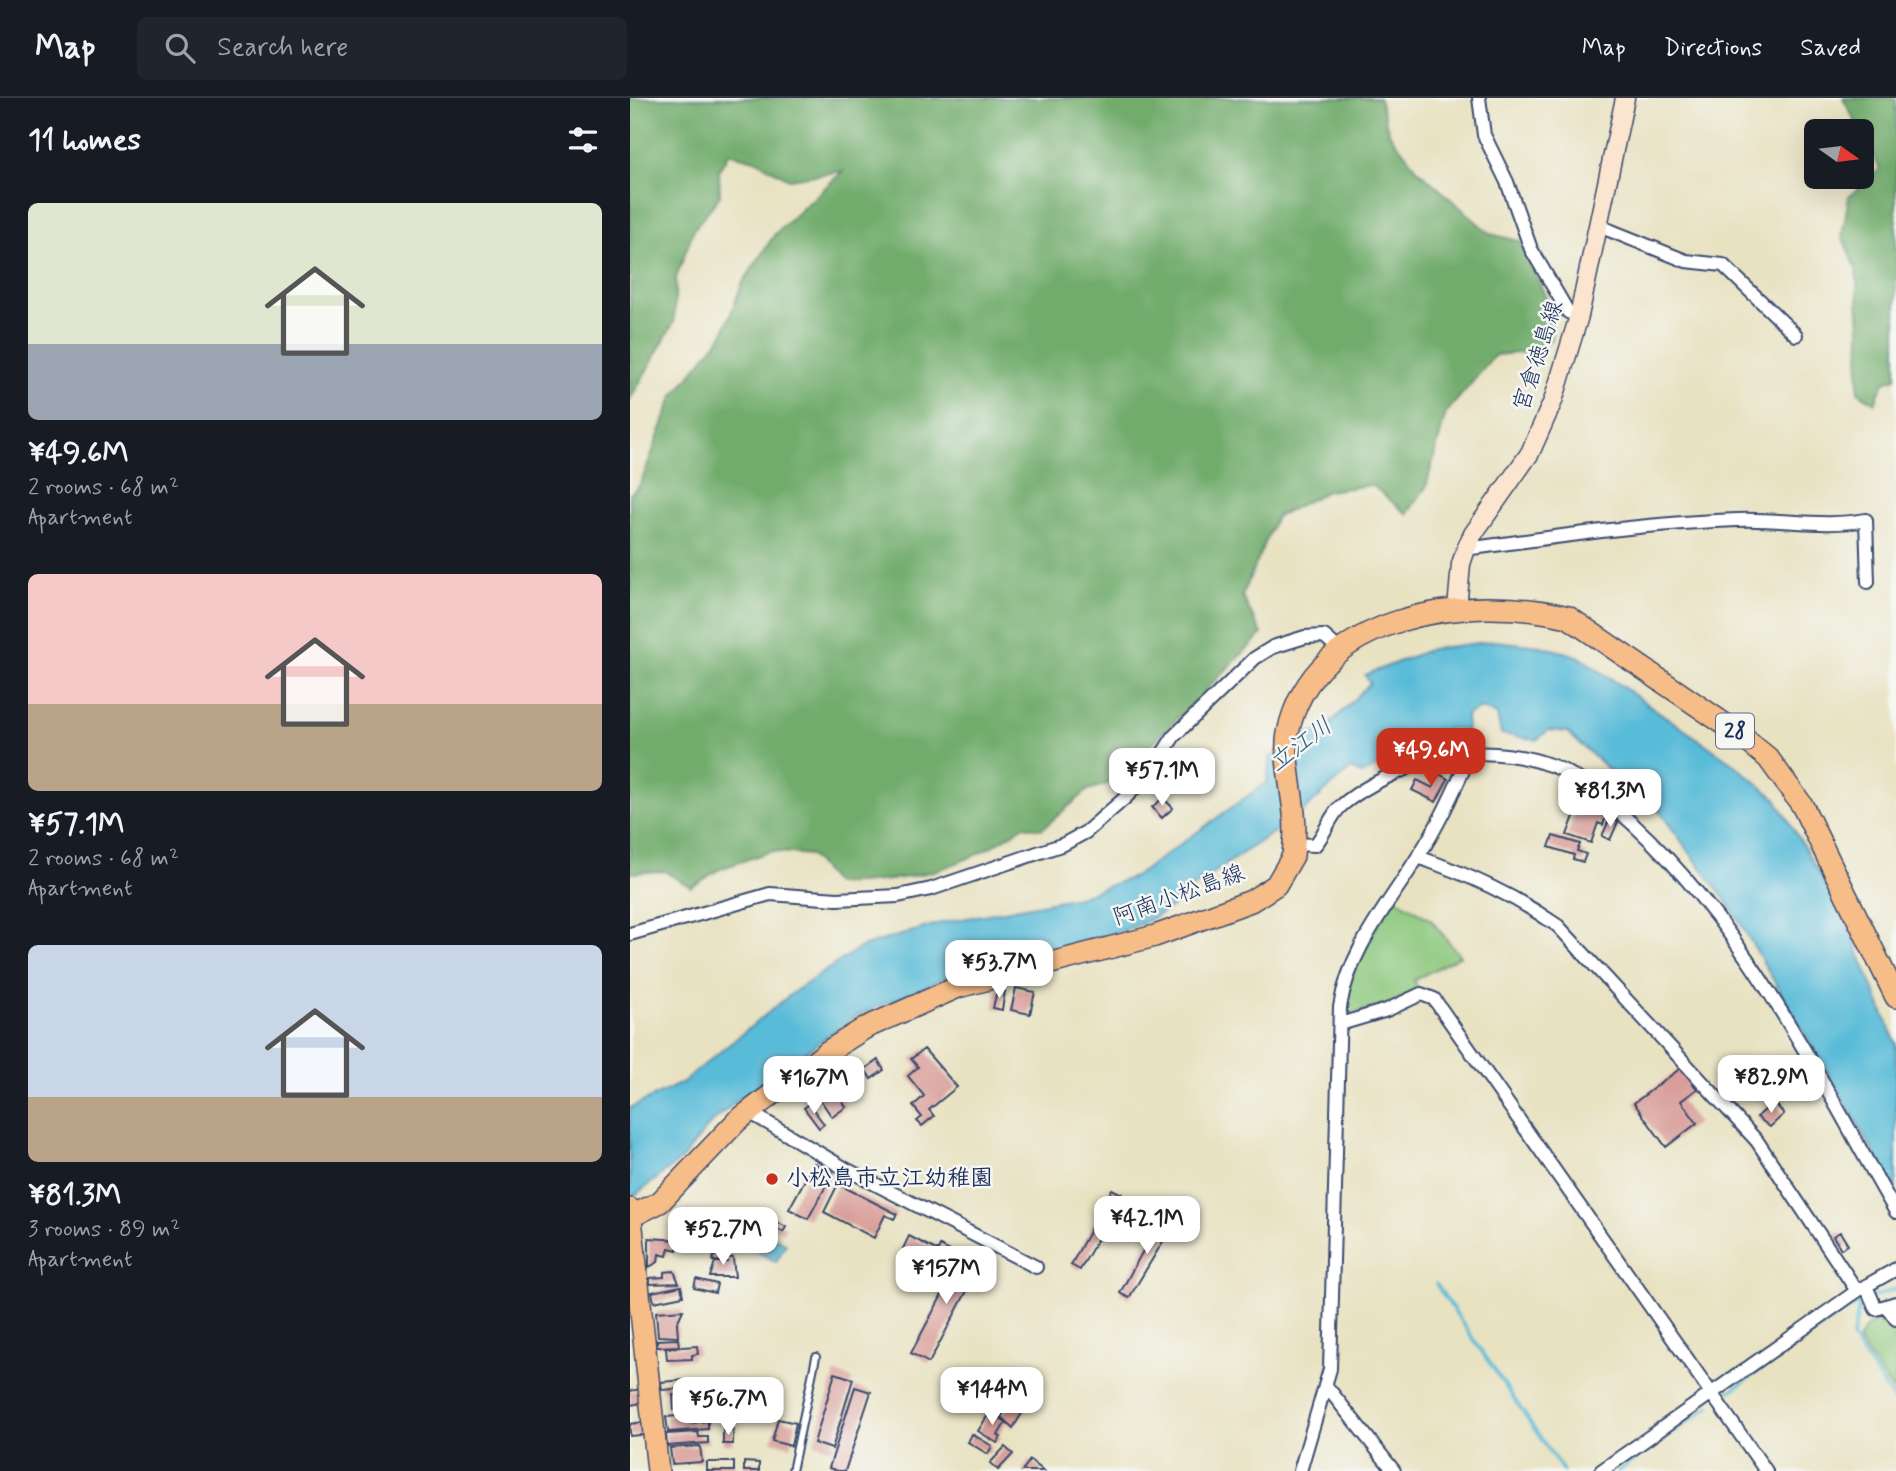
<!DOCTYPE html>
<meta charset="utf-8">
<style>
:root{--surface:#171b24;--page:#20242c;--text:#f1f3f6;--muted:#9ea1a6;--line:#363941;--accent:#c8321e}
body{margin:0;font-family:Mynerve,"Klee One",sans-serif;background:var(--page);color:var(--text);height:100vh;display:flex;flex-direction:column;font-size:26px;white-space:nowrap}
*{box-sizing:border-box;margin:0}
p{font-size:23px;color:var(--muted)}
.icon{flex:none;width:38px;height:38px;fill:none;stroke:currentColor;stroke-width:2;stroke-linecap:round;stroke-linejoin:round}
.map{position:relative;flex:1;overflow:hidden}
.details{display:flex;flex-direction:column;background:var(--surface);width:630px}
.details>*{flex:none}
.needle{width:46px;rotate:104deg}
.controls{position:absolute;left:1174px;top:21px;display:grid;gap:14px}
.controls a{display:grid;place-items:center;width:70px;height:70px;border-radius:10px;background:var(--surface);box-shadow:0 7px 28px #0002;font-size:35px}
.price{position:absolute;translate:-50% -60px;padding:0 16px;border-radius:14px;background:#fff;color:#222;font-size:23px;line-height:46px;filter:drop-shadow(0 2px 4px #0008)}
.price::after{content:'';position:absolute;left:50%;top:42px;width:21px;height:16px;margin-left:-10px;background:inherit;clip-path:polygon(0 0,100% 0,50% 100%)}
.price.selected{background:var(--accent);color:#fff}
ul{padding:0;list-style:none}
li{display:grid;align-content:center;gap:14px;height:371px;padding:0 28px}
li span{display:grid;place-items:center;height:217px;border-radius:10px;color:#555}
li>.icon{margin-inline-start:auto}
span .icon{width:126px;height:126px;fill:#fffc;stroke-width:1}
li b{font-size:30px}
h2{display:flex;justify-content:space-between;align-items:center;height:84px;padding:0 28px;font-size:30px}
header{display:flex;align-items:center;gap:42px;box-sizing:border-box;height:98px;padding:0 35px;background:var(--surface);border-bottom:2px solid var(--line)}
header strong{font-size:33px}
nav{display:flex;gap:38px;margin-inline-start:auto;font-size:24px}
.search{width:490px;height:63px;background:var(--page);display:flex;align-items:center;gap:18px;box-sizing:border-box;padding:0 24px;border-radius:10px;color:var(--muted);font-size:26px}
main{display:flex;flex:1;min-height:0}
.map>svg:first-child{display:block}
.green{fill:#8cc87d;stroke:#547c6e;stroke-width:2}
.forest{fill:#71ac6c;stroke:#466e65;stroke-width:2}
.water{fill:#59bbd8;stroke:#3a759b;stroke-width:2}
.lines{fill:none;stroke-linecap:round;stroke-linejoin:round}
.stream{stroke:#59bbd8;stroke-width:3.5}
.building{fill:#d99e9a}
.lane-casing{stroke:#3a4a6d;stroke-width:10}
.street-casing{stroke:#3a4a6d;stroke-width:16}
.secondary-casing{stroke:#3a4a6d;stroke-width:21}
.primary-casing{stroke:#3a4a6d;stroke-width:24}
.lane{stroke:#fff;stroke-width:6}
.street{stroke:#fff;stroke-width:12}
.secondary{stroke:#fce5cf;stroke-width:18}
.primary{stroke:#f7bd88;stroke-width:21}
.poi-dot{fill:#c8321e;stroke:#f6f6f2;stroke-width:2.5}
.labels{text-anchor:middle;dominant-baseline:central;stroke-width:5;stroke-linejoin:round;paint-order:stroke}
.shield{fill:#f6f6f2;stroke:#5d6b8a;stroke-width:2}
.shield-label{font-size:21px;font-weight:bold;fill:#1b2f5e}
.street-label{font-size:23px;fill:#1b2f5e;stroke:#f6f6f2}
.poi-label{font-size:23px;font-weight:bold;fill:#1b2f5e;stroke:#f6f6f2;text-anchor:start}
.water-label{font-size:24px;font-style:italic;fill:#2e5983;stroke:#f6f6f2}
</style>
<header>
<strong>Map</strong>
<div class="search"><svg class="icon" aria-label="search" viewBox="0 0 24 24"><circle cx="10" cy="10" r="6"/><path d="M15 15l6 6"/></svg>Search here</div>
<nav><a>Map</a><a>Directions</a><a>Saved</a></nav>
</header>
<main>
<section class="details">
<h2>11 homes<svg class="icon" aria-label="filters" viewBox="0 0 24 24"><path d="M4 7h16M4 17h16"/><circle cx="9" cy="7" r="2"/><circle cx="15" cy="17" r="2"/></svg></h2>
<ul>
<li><span style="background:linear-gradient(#dfe7d0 65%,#9aa5b1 0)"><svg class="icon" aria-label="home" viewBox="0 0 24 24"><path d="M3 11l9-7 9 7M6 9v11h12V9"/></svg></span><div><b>¥49.6M</b><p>2 rooms · 68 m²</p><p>Apartment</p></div></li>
<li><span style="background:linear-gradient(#f6c9c9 60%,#b9a48a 0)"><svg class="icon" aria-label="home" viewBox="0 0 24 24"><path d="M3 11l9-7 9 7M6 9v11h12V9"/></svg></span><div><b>¥57.1M</b><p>2 rooms · 68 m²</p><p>Apartment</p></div></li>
<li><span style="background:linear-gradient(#c9d6e8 70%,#b9a48a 0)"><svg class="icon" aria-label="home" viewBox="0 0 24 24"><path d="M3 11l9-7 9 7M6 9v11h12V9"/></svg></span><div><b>¥81.3M</b><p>3 rooms · 89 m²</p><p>Apartment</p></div></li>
</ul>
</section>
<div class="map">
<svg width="1266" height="1373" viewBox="0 0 1266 1373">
<rect width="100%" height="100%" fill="#f6f6f2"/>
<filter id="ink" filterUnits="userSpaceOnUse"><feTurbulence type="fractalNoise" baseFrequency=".0143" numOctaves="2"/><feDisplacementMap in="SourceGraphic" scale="14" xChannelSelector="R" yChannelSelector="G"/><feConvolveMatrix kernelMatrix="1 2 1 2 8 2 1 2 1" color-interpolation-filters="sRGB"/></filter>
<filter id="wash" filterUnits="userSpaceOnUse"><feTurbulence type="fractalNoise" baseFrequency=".00686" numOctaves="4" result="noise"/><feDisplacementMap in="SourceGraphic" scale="28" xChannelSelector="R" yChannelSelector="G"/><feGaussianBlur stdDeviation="1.57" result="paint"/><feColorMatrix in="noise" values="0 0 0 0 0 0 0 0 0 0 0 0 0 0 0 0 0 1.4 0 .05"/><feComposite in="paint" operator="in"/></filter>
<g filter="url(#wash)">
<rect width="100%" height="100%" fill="#e8e2c1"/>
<!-- green -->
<path class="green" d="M765,800L801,822L830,858L784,882L788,892L757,907L714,917C716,874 742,836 765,800Z
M1256,1215L1266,1229V1297L1228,1243L1234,1231Z"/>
<!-- forest -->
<path class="forest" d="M0,0H749L759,35L788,72L860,136L890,143L918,204L922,242L899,254L865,257L816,315L796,389L777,416L742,387L697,393L646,419L612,498L632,536L483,684L458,692L412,731L393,728C333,772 278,784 205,786L180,757L141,753L90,771L61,789L34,773L0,775V396L10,387L43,299L93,236L112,186L145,136L213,73L159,81L125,62L99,55L89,72L90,98L64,131L46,180L44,224L0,302Z
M1213,0H1266V280L1254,284L1245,305L1228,294L1230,231L1226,171L1212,138L1219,98L1250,71Z"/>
<!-- water -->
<path class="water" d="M864,543L911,548L948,558L1104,666L1146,701L1214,818L1266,946V1092L1102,811L1017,697L991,683L937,634L918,632L907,642L871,636L867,617L851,610L836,617L837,632L820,630L732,676L720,671L669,717L570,784L542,809L513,825L483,836L323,877L226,918L104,1005L81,1025L51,1062L0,1101V1010L52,985L161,896L231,849L311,825L448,799L506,778L637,684L640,659L668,637L692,634L740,585L735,577L801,551Z
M115,1123L156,1146L146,1164L105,1141Z"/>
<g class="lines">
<!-- stream -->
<path class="stream" d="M806,1186L933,1373
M1230,1206L1222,1240L1266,1305
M1093,1298L1210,1216L1230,1204L1266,1191
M988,1373L1080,1308"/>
</g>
<g id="blocks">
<!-- building -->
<path class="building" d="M809,676L818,681L806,704L782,692L787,682L803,690Z
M533,700L543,710L532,720L522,709Z
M963,707L978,712L973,727L968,725L961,745L937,737L948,708L962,712Z
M980,720L988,724L980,742L972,738Z
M923,738L950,746L947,753L956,756L953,764L943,761L944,757L919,749Z
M386,890L405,894L400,916L381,912Z
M367,892L375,893L372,912L363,910Z
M294,951L327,989L299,1012L304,1018L292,1028L287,1023L292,1019L283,1008L294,998L278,978L288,969L281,961Z
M248,962L254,972L241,981L235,971Z
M217,965L225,982L214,990L203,976Z
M1051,970L1067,991L1051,1003L1067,1025L1036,1049L1004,1005Z
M200,985L216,1009L202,1019L185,994Z
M1144,1004L1154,1016L1140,1029L1127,1019Z
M179,1006L194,1026L189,1030L174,1010Z
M184,1065L203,1075L178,1121L159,1111Z
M208,1086L267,1116L264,1121L255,1117L244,1140L194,1114Z
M482,1091L492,1096L490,1102L450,1172L441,1167Z
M129,1114L156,1129L153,1134L126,1120Z
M532,1118L543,1124L541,1130L499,1200L490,1195Z
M1210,1134L1218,1147L1211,1151L1203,1138Z
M279,1138L308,1153L310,1148L320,1153L307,1179L269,1159Z
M19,1140L49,1142L47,1152L39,1150L37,1158L29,1156L28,1164L19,1169Z
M322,1156L349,1170L299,1265L281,1255L319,1184L310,1179Z
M84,1157L103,1160L105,1179H80L85,1164H98L83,1163Z
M44,1173L49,1185L20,1186V1180L34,1179V1174Z
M66,1181L87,1186L85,1195L64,1190Z
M51,1188L53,1198L24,1204L22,1194Z
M53,1212L47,1225L48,1239L28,1238L26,1214Z
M48,1241L49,1248L27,1249V1242Z
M67,1248L68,1256L62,1257V1261L37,1262L36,1250Z
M205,1275L223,1281L202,1351L184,1345Z
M55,1282L56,1290L32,1292L31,1284Z
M63,1286H72L74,1310L44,1312L43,1297L60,1295Z
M225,1289L241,1294L215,1373H208L199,1370Z
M16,1290L18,1304L0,1307V1293Z
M381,1304L394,1312L383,1330L371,1319Z
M360,1314L376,1324L368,1337L371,1339L367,1345L348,1333Z
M61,1317V1325L78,1323V1331L38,1334L36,1319Z
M148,1321L166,1325L161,1348L142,1343Z
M20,1323L21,1336L0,1338V1326Z
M93,1332H103V1346H93Z
M68,1334L69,1339H78V1345L37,1348L36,1336Z
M342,1336L362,1348L358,1356L338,1344Z
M70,1348L72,1364L42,1366L40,1350Z
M375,1349L383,1356L368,1372L360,1365Z
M400,1362L414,1373H392Z
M77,1364H104V1373H77Z
M114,1364L129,1365V1373H114Z"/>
</g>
</g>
<g filter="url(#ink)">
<use href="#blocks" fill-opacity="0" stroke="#3a4a6d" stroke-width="2"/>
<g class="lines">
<!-- lane casing -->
<g class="lane-casing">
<path id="lane" d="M162,1373L186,1259"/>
</g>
<!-- street casing -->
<g class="street-casing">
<path id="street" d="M849,0L854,37L877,84L901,151L938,214L949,218
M969,128L1056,163L1093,167L1166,237
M836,451C926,439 1016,425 1107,422C1150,420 1193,430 1236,422L1238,484
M664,746L685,747C695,736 700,718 711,708C733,689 759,677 785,667C827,651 878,652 920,667C945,675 967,695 986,711C1112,818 1185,974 1266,1114
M788,759C839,777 884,797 928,828L1127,1043L1227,1193
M0,836L140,796L207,801L268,798L301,791L434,746L456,734L495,700L520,675L544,638L625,560L643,549L675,539L694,538L711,553
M710,926L757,912L791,896L804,901L1136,1373
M121,1015L214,1070L406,1169
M1236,1188L1246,1211L1266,1205
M1256,1208L1266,1221
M697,1289L764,1373
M670,1373L700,1271L710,909C719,851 759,806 789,757C810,725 825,690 841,655
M971,1373L1227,1193L1266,1171"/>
</g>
<!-- secondary casing -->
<g class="secondary-casing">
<path id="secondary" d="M827,511L831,466L836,451L843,436L900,355L923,303L949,218L995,0"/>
</g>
<!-- primary casing -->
<g class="primary-casing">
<path id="primary" d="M0,1111L28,1373
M0,1119L30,1104L107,1023L197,954L235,930L328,889L525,838L621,803L646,787L663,758L664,746C669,712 652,666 658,635C683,514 840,495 938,519L1106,634L1138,660L1172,707L1266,899"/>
</g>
<!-- lane -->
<use href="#lane" class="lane"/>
<!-- street -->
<use href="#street" class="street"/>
<!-- secondary -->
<use href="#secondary" class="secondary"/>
<!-- primary -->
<use href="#primary" class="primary"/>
</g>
</g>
<!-- markers -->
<circle class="poi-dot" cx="142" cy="1081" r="7"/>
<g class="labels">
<!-- shield labels -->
<rect class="shield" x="1086" y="615.5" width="38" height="35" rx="5"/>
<g class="shield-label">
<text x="1105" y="633">28</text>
</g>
<!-- street labels -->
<g class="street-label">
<text transform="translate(909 258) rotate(-72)">宮倉徳島線</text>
<text transform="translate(549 798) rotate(-20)">阿南小松島線</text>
</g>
<!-- poi labels -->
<g class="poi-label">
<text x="156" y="1081">小松島市立江幼稚園</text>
</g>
<!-- water labels -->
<g class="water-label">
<text transform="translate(671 647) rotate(-37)">立江川</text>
</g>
</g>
</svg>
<div class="controls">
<a><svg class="needle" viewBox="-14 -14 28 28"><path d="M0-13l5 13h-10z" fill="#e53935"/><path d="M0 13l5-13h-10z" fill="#9ea1a6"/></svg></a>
</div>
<b class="price selected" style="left:801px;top:690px">¥49.6M</b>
<b class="price" style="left:532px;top:710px">¥57.1M</b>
<b class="price" style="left:980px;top:731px">¥81.3M</b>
<b class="price" style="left:369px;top:902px">¥53.7M</b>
<b class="price" style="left:1141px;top:1017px">¥82.9M</b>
<b class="price" style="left:184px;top:1018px">¥167M</b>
<b class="price" style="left:517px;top:1158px">¥42.1M</b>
<b class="price" style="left:93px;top:1169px">¥52.7M</b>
<b class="price" style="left:316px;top:1208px">¥157M</b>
<b class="price" style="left:362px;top:1329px">¥144M</b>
<b class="price" style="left:98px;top:1339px">¥56.7M</b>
</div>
</main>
